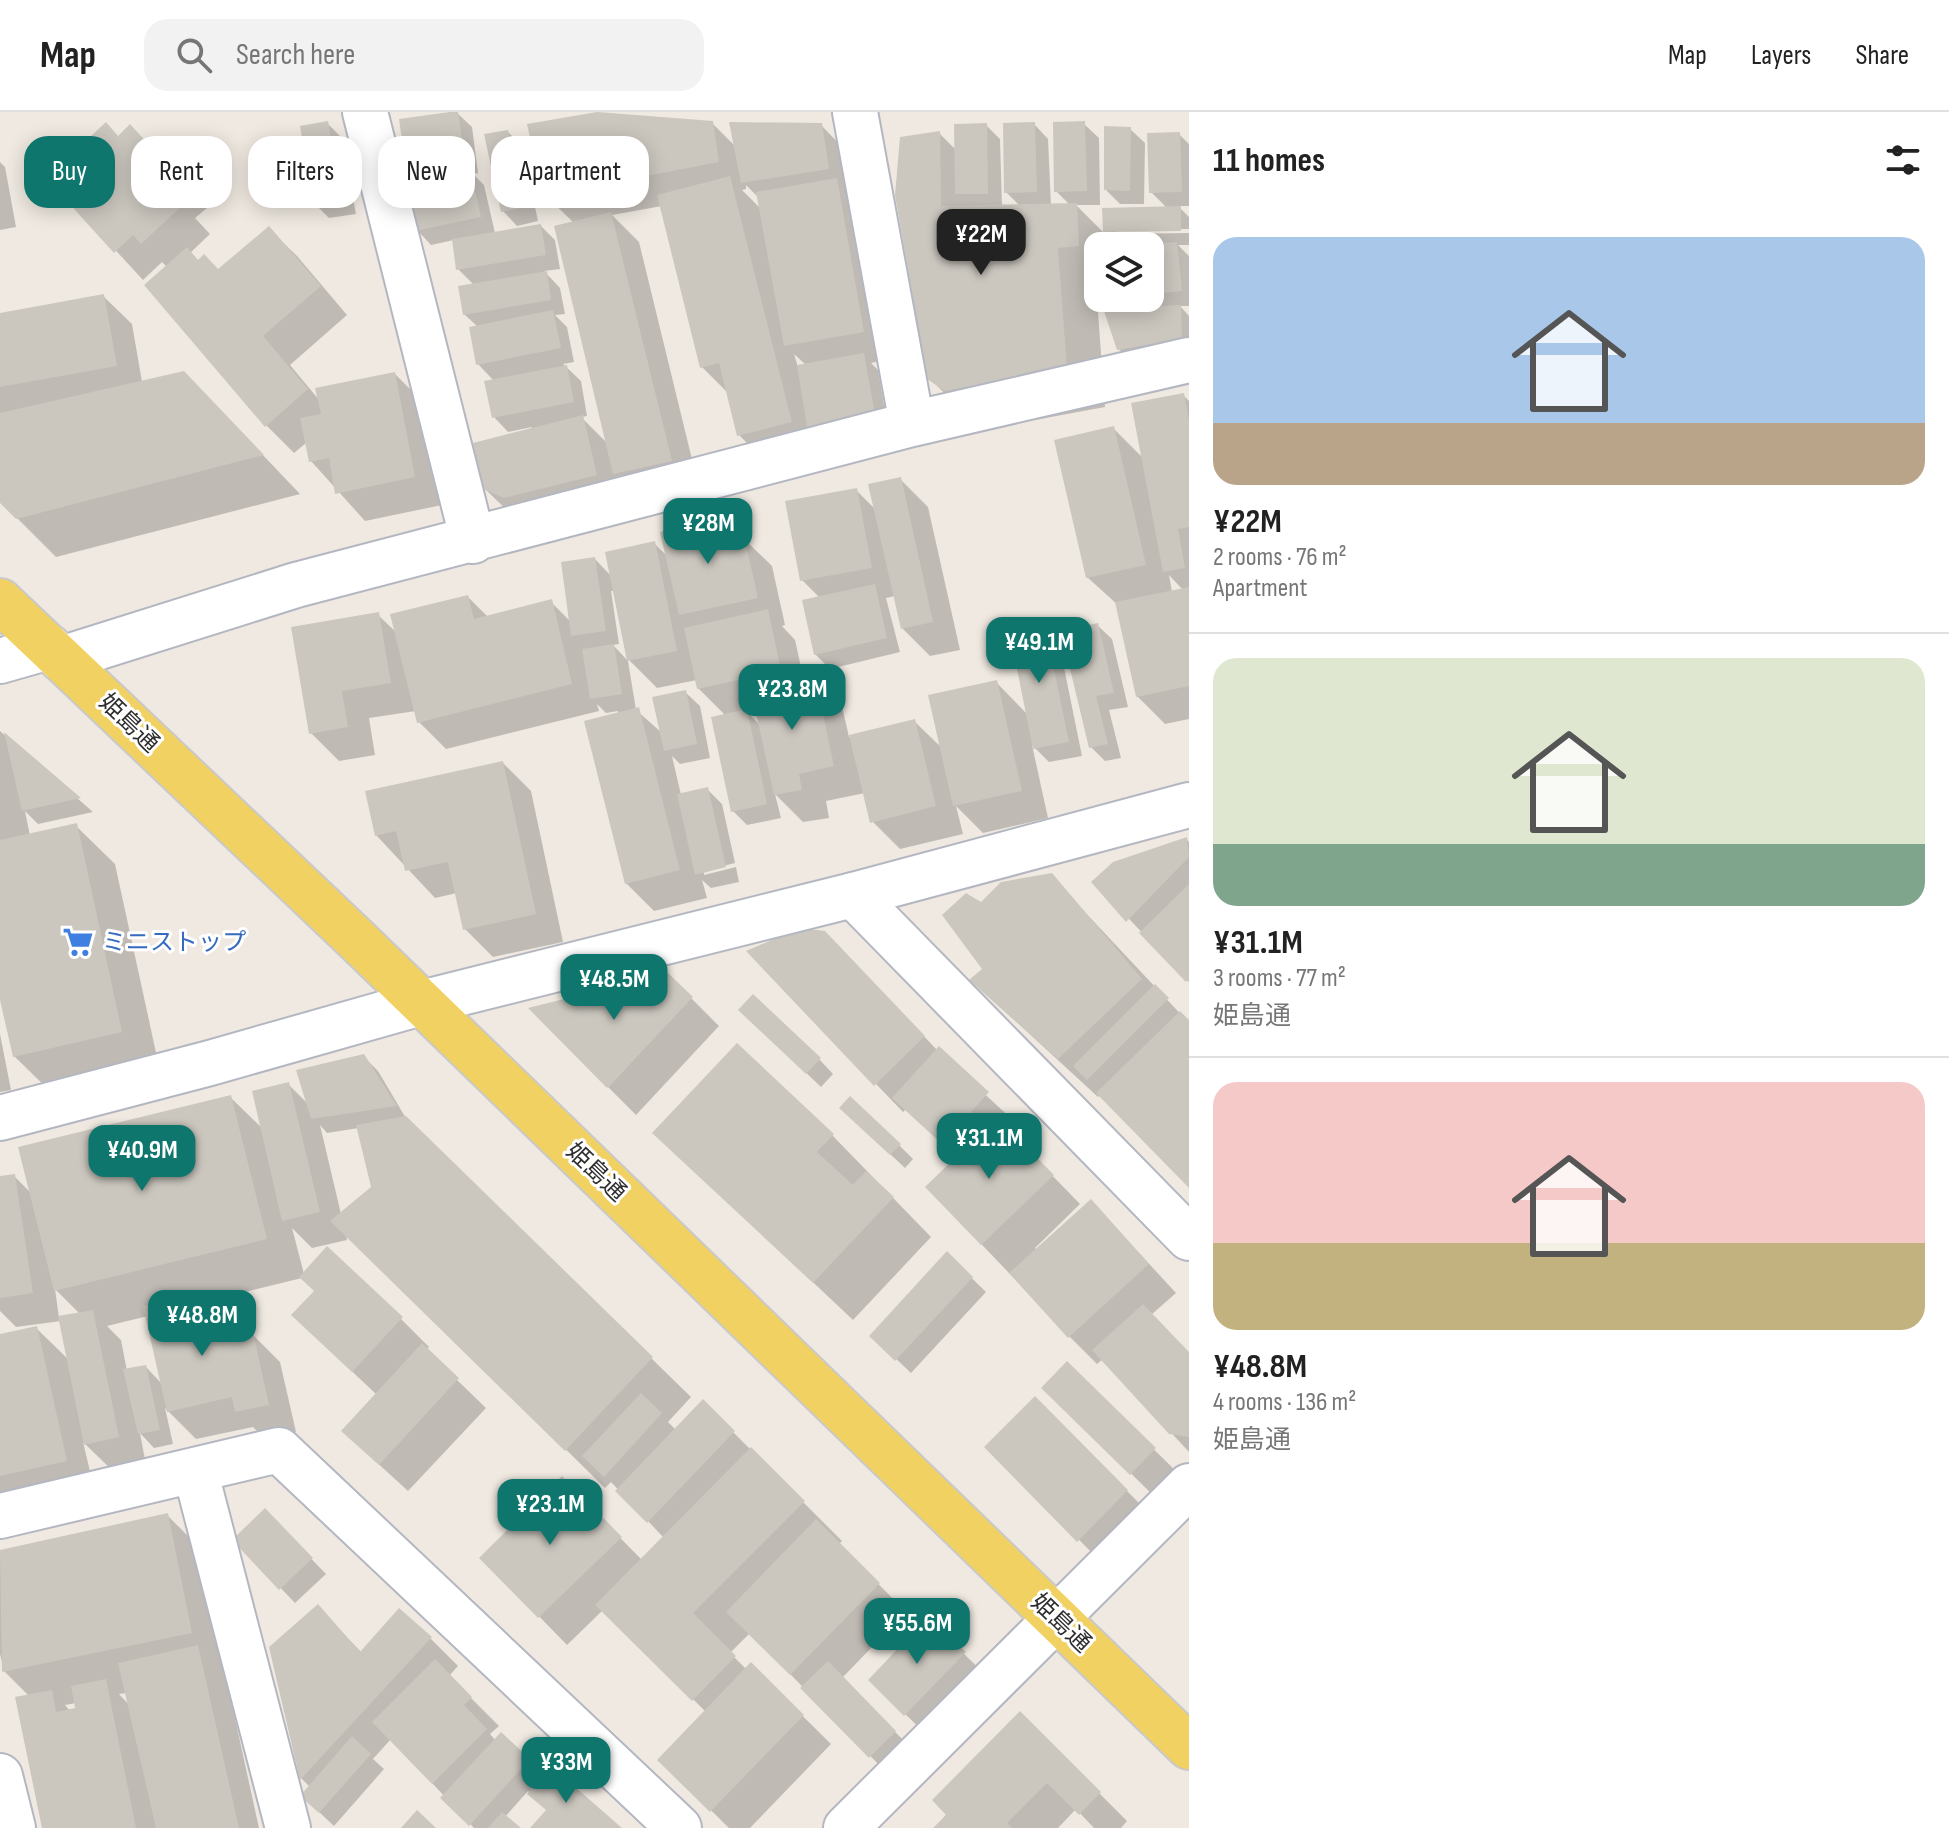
<!DOCTYPE html>
<meta charset="utf-8">
<style>
:root{--surface:#fff;--page:#f2f2f2;--text:#222;--muted:#767676;--line:#e0e0e0;--accent:#0f766e}
body{margin:0;font-family:"Sofia Sans Condensed","Noto Sans JP",sans-serif;background:var(--page);color:var(--text);height:100vh;display:flex;flex-direction:column;font-size:30px;white-space:nowrap}
*{box-sizing:border-box;margin:0}
p{font-size:26px;color:var(--muted)}
.icon{flex:none;width:44px;height:44px;fill:none;stroke:currentColor;stroke-width:2;stroke-linecap:round;stroke-linejoin:round}
.map{position:relative;flex:1;overflow:hidden}
.sheet{display:flex;flex-direction:column;background:var(--surface);width:760px}
.sheet>*{flex:none}
.guide{position:absolute;left:24px;top:24px;width:760px;height:72px;display:flex;gap:16px}
.controls{position:absolute;left:1084px;top:120px;display:grid;gap:16px}
.controls a{display:grid;place-items:center;width:80px;height:80px;border-radius:16px;background:var(--surface);box-shadow:0 4px 20px #0003;font-size:40px}
.price{position:absolute;translate:-50% -68px;padding:0 18px;border-radius:16px;background:var(--accent);color:#fff;font-size:26px;line-height:52px;filter:drop-shadow(0 2px 4px #0008)}
.price::after{content:'';position:absolute;left:50%;top:48px;width:24px;height:18px;margin-left:-12px;background:inherit;clip-path:polygon(0 0,100% 0,50% 100%)}
.price.selected{background:#222;color:#fff}
ul{padding:0;list-style:none}
li{display:grid;align-content:center;gap:16px;height:424px;padding:0 24px}
li+li{border-top:2px solid var(--line)}
li span{display:grid;place-items:center;height:248px;border-radius:24px;color:#555}
li>.icon{margin-inline-start:auto}
span .icon{width:144px;height:144px;fill:#fffc;stroke-width:1}
li b{font-size:34px}
h2{display:flex;justify-content:space-between;align-items:center;height:96px;padding:0 24px;font-size:34px}
.chip{padding:0 28px;border-radius:24px;background:var(--surface);box-shadow:0 4px 20px #0003;font-size:28px;line-height:72px}
.chip.selected{background:var(--accent);color:#fff}
header{display:flex;align-items:center;gap:48px;box-sizing:border-box;height:112px;padding:0 40px;background:var(--surface);border-bottom:2px solid var(--line)}
header strong{font-size:38px}
nav{display:flex;gap:44px;margin-inline-start:auto;font-size:28px}
.search{width:560px;height:72px;background:var(--page);display:flex;align-items:center;gap:20px;box-sizing:border-box;padding:0 28px;border-radius:24px;color:var(--muted);font-size:30px}
main{display:flex;flex:1;min-height:0}
.map>svg:first-child{display:block}
.shadow{fill:#0003;fill-rule:evenodd}
.building{fill:#cbc7bf}
.lines{fill:none;stroke-linecap:round;stroke-linejoin:round}
.street-casing{stroke:#b4b7c1;stroke-width:48}
.secondary-casing{stroke:#b4b7c1;stroke-width:48}
.primary-casing{stroke:#c9c9c9;stroke-width:48}
.street{stroke:#fff;stroke-width:44}
.secondary{stroke:#fff;stroke-width:44}
.primary{stroke:#f2d163;stroke-width:44}
.labels{text-anchor:middle;dominant-baseline:central;stroke-width:6;stroke-linejoin:round;paint-order:stroke}
.street-label{font-size:24px;fill:#2e2e2e;stroke:#fff}
.shop-label{font-size:24px;fill:#366cbe;stroke:#fff;text-anchor:start}
</style>
<header>
<strong>Map</strong>
<div class="search"><svg class="icon" aria-label="search" viewBox="0 0 24 24"><circle cx="10" cy="10" r="6"/><path d="M15 15l6 6"/></svg>Search here</div>
<nav><a>Map</a><a>Layers</a><a>Share</a></nav>
</header>
<main>
<div class="map">
<svg width="1189" height="1716" viewBox="0 0 1189 1716">
<rect width="100%" height="100%" fill="#efe9e1"/>
<!-- shadow -->
<path class="shadow" d="M457,1L472,15L478,61L473,62L484,73L495,121L541,114L555,128L560,157L544,159L560,176L565,202L555,203L567,215L574,250L563,252L581,269L587,304L581,305L608,332L574,111L545,83L712,11L736,35L821,13L849,42L891,247L871,251L878,258L888,316L767,351L739,323L728,281L702,255L662,94L612,103L639,130L699,376L643,389L617,364L624,391L513,404L484,376L532,315L508,320L494,305V269L478,252V215L464,202L475,174L458,157L454,128L431,133L417,118L421,68L408,55ZM746,73L760,87L762,98L742,78L746,77ZM794,242L806,253L798,255Z
M327,11L341,25L356,102L329,106L315,92Z
M1034,12L1048,27L1051,94H1071L1056,79L1084,12L1099,26L1100,93H1076L1105,122L1104,98L1168,97L1151,80L1179,22L1189,32V94H1178L1189,105V117L1116,118V122L1189,121V133H1178L1189,144V194H1180L1189,204V242L1133,252L1119,237L1114,198L1102,186H1150V134H1119L1114,129L1115,134H1098L1096,174L1105,295L986,317L969,305L929,266L939,21L956,38L986,13L1000,27L1002,95H1021L1006,80Z
M1130,17L1145,31L1144,92H1120L1106,78Z
M508,20L522,34L538,109L517,114L503,99Z
M118,26L158,43L207,96L195,106L210,122L190,141L199,150L219,160L269,117L297,144L347,203L290,253L320,289L395,262L423,290L442,393L365,409L311,349L307,330L294,341L266,313L167,155L162,150L143,168L49,66Z
M0,50L5,55L16,115L0,118Z
M103,184L132,212L142,270L222,300L300,382L56,445L17,406L0,388V203Z
M1183,283L1189,289V607L1165,612L1137,584L1118,493L1087,465L1113,316L1143,346ZM1169,463L1183,478L1172,480Z
M900,367L928,395L960,538L930,544L902,516L895,484L886,486L900,540L830,557L815,542L820,486L802,468L856,378L876,398Z
M743,426L772,454L785,513L782,514L795,528L804,569L814,566L842,594L849,625L914,609L943,637L996,570L1028,603L1044,512L1058,526L1082,644L1049,650L1032,633L1048,706L983,721L956,694L963,722L900,737L872,709L865,681L826,689L829,706L803,710L775,682L781,706L747,713L733,699L726,604L698,576L697,568L657,576L629,548L615,479H611L619,532L613,533L628,549L636,598L661,620L685,580L700,594L710,646L680,652L672,644L681,683L707,677L722,692L735,751L704,759V763L736,755L739,770L711,776L702,768L707,786L654,799L626,771L618,599L606,601L597,592L599,599L446,637L418,609L416,599L369,606L375,643L339,649L311,621L378,503L397,521L468,485L488,505L551,490L571,510L595,447L612,465L654,431L668,445ZM758,597L761,614L747,600Z
M1097,513L1112,527L1128,595L1109,598L1121,646L1105,649L1091,635Z
M0,619L93,700L38,712L25,699L30,724L76,714L115,752L160,959L53,982L14,944L0,879Z
M503,651L531,679L563,830L493,845L465,817L457,781L435,786L376,723Z
M1186,727L1189,730V870L1094,770Z
M1051,764L1189,911V1073L1100,982L1098,985L972,869L985,857L982,793Z
M749,840L853,850L938,939L1015,1010L1008,1018L1080,1092L1035,1136L1037,1139L1118,1118L1176,1181L1151,1203L1189,1242V1340L1103,1247L1097,1252L1069,1224L927,1075L958,1046L906,997L903,1000Z
M691,886L719,914L636,1003L608,975Z
M755,912L819,947L833,962L821,975Z
M0,922L11,978L0,980Z
M363,944L378,959L407,1008L691,1285L668,1310L676,1318L703,1290L842,1429L839,1432L906,1500L842,1566L909,1634L885,1659L750,1521L730,1541L747,1558L751,1553L831,1632L750,1716H729L660,1648L706,1600L603,1498L567,1533L482,1446L562,1367L642,1448L664,1426L611,1370L605,1376L346,1121L347,1128L312,1136L292,1116L304,1162L401,1207L429,1235L426,1238L486,1296L408,1379L372,1346L377,1283L321,1230L316,1179L302,1166L208,1189L231,1211L234,1226L252,1222L280,1250L296,1320L265,1327L253,1315L196,1327L165,1296L173,1332L154,1336L140,1321L146,1353L114,1360L83,1330L94,1376L0,1397V1224L36,1216L69,1248L61,1209L16,1215L0,1199V1066L14,1064L32,1082L230,985L263,1017L288,972L308,992ZM320,1013L327,1021L359,1016L373,1076L341,1102ZM55,1177L80,1202L59,1206ZM148,1204L162,1272L146,1255L127,1259L121,1228L107,1214Z
M856,1010L899,1033L913,1047L905,1056Z
M655,1021L832,1023L931,1125L853,1208Z
M947,1142L986,1180L911,1261L872,1224Z
M1067,1252L1182,1365L1159,1389L1044,1276Z
M1035,1287L1155,1407L1107,1456L987,1335Z
M265,1399L326,1462L295,1491L235,1428Z
M167,1403L206,1442L230,1560L225,1561L259,1716H44L29,1584L4,1559L0,1542V1440ZM127,1581L130,1594L119,1582ZM76,1591L77,1598L70,1599L65,1593Z
M318,1495L362,1541L430,1526L458,1554L449,1564L499,1614L490,1622L496,1629L502,1623L545,1664L619,1716H533L548,1699L528,1679L505,1705L518,1716H474L391,1627L373,1647L384,1657L334,1714L317,1698L310,1675L302,1667L271,1535Z
M928,1507L993,1570L934,1630L870,1568Z
M1020,1602L1127,1709L1121,1716H1094L1076,1697L1058,1716H936Z"/>
<!-- building -->
<path class="building" d="M450,0H458L465,48L406,56L399,7Z
M597,0L713,9L719,50L543,84L527,12Z
M328,9L342,88L313,93L300,14Z
M1085,9L1087,79L1054,80L1053,10Z
M106,10L118,24L130,12L180,67L169,77L183,93L141,132L133,123L114,141L46,66Z
M729,10L822,11L829,57L741,71Z
M1035,10L1037,80L1004,81L1003,11Z
M987,11L988,82H955L954,12Z
M1104,14L1131,15L1130,79L1104,78Z
M508,18L525,95L501,100L484,22Z
M940,19L941,94L1077,91L1079,134L1058,136L1067,257L945,279L927,267L895,83L900,25Z
M1180,20L1182,80L1149,81L1147,21Z
M470,56L481,105L415,119L408,91L418,89L413,68Z
M730,64L792,310L737,324L719,251L700,256L657,83Z
M837,66L864,220L784,234L756,80Z
M1181,94V119L1103,120L1102,96Z
M611,100L672,349L613,362L554,114Z
M541,112L546,143L456,158L452,127Z
M269,114L321,174L263,224L308,277L265,315L144,173L187,135L198,148L204,142L218,157Z
M1177,130L1182,179L1150,182V132Z
M547,159L551,188L463,203L458,174Z
M104,182L117,254L0,275V201Z
M1181,193L1182,227L1117,238L1103,196Z
M553,198L561,236L476,253L469,215Z
M864,241L875,302L807,315L797,253Z
M567,253L574,290L492,306L484,269Z
M184,259L264,343L16,407L0,391V301Z
M395,260L415,365L335,382L329,346L309,350L300,306L321,302L315,276Z
M1184,281L1189,309V415L1178,417L1185,456L1163,460L1131,291Z
M583,303L597,363L504,386L483,377L473,331Z
M1114,314L1146,453L1086,466L1054,328Z
M901,365L933,510L901,517L868,372Z
M857,376L872,456L800,469L785,389Z
M715,405L744,424L758,486L679,503L660,420Z
M655,429L677,539L627,549L605,440Z
M595,445L606,519L571,524L561,450Z
M875,472L887,526L814,543L802,488Z
M1189,475V574L1136,585L1115,490Z
M468,483L474,507L552,487L572,572L417,611L390,502Z
M768,497L781,559L697,577L684,516Z
M379,500L391,571L342,579L348,615L309,622L291,515Z
M1044,509L1069,630L1033,637L1009,517Z
M1098,511L1114,581L1096,584L1108,632L1089,636L1061,519Z
M614,532L622,582L590,587L582,537Z
M815,564L834,654L799,662L802,678L774,683L751,578Z
M997,568L1022,679L953,694L928,583Z
M686,578L697,632L664,639L652,585Z
M639,595L680,758L625,772L584,609Z
M747,597L767,692L731,700L711,605Z
M915,607L936,694L870,711L849,623Z
M4,620L81,686L22,699Z
M503,649L536,802L463,818L448,750L405,759L396,719L375,724L365,679Z
M708,675L726,755L695,763L677,682Z
M77,711L122,920L13,945L0,888V728Z
M1187,725L1189,745L1126,810L1091,770L1113,750Z
M1052,761L1142,867L1058,947L969,868L982,857L942,803L966,781L981,790L1001,770Z
M1189,772V867L1186,870L1139,821Z
M800,816L825,819L925,924L874,974L746,839Z
M668,861L693,885L607,976L528,896Z
M1155,872L1169,886L1087,968L1073,954Z
M753,882L821,946L806,962L738,898Z
M1180,899L1189,908V1076L1096,981Z
M737,931L834,1022L817,1040L853,1073L866,1059L894,1085L813,1171L652,1021Z
M939,934L989,980L942,1032L892,986Z
M364,942L397,994L311,1007L296,958Z
M289,970L320,1100L282,1109L252,979Z
M231,983L267,1127L54,1179L18,1035Z
M850,984L901,1032L890,1043L839,996Z
M406,1004L653,1245L565,1339L330,1109L371,1075L356,1013Z
M997,1005L1054,1063L981,1133L925,1075Z
M15,1062L33,1181L0,1186V1064Z
M1091,1087L1149,1152L1068,1226L1009,1161Z
M327,1134L403,1205L352,1260L291,1203L314,1179L299,1165Z
M947,1139L973,1165L895,1249L869,1224Z
M203,1181L213,1229L253,1220L269,1293L235,1300L232,1285L167,1300L143,1194Z
M1143,1192L1189,1240V1325L1169,1322L1092,1238Z
M93,1198L119,1325L84,1333L58,1204Z
M37,1214L67,1349L0,1364V1222Z
M422,1231L459,1266L379,1353L341,1319Z
M1067,1249L1156,1336L1130,1363L1041,1276Z
M146,1253L160,1318L138,1322L123,1257Z
M641,1281L662,1301L604,1365L582,1344Z
M1035,1284L1128,1378L1077,1430L984,1335Z
M703,1287L735,1319L647,1411L615,1379Z
M751,1335L805,1389L693,1501L736,1544L692,1589L595,1493Z
M562,1364L622,1425L538,1506L479,1446Z
M265,1396L313,1446L279,1478L232,1428Z
M168,1401L192,1521L2,1560L0,1438Z
M816,1407L880,1471L790,1563L726,1500Z
M318,1492L360,1540L399,1496L432,1525L300,1668L269,1535Z
M928,1505L966,1540L904,1604L868,1568Z
M198,1533L239,1716H156L118,1551Z
M435,1547L472,1585L464,1593L487,1617L432,1672L372,1610Z
M828,1549L896,1619L869,1646L800,1576Z
M751,1550L804,1603L710,1700L657,1648Z
M106,1567L136,1716H42L15,1585L52,1578L56,1600L75,1596L71,1574Z
M1020,1599L1101,1680L1079,1703L1047,1671L1007,1711L1012,1716H933L946,1703L932,1688Z
M501,1620L530,1647L469,1714L440,1686Z
M352,1624L371,1642L319,1701L300,1684Z
M551,1654L622,1716H530L546,1698L527,1682Z
M417,1698L436,1716H401Z
M502,1700L521,1716H488Z"/>
<g class="lines">
<!-- street casing -->
<g class="street-casing">
<path id="street" d="M365,0L473,429
M855,0L912,312
M61,547L296,473L912,312L1189,248
M0,549L49,535
M853,783L1189,1126
M195,1358L288,1716
M0,1404L279,1338L679,1716
M0,1664L13,1716
M846,1716L1189,1374"/>
</g>
<!-- secondary casing -->
<g class="secondary-casing">
<path id="secondary" d="M0,1006L210,951L421,891L853,783L1189,693"/>
</g>
<!-- primary casing -->
<g class="primary-casing">
<path id="primary" d="M0,489L357,828L1189,1635"/>
</g>
<!-- street -->
<use href="#street" class="street"/>
<!-- secondary -->
<use href="#secondary" class="secondary"/>
<!-- primary -->
<use href="#primary" class="primary"/>
</g>
<!-- icons -->
<defs>
<g id="supermarket-bare" transform="scale(2.4)"><path d="M-6-5.5h2.5l.6 2H6L4.5 2H-2.5L-4.4-4H-6ZM-1.5 3.2a1.3 1.3 0 1 0 .1 0ZM3 3.2a1.3 1.3 0 1 0 .1 0Z" fill="#3f7fe0" stroke="#fff" stroke-width="2.5" paint-order="stroke"/></g>
</defs>
<g fill-rule="evenodd">
<use href="#supermarket-bare" x="78" y="830"/>
</g>
<g class="labels">
<!-- street labels -->
<g class="street-label">
<text transform="translate(129 611) rotate(44)">姫島通</text>
<text transform="translate(596 1060) rotate(44)">姫島通</text>
<text transform="translate(1061 1511) rotate(44)">姫島通</text>
</g>
<!-- shop labels -->
<g class="shop-label">
<text x="102" y="830">ミニストップ</text>
</g>
</g>
</svg>
<div class="controls">
<a><svg class="icon" aria-label="layers" viewBox="0 0 24 24"><path d="M12 4l9 5-9 5-9-5zM3 14l9 5 9-5"/></svg></a>
</div>
<b class="price selected" style="left:981px;top:165px">¥22M</b>
<b class="price" style="left:708px;top:454px">¥28M</b>
<b class="price" style="left:1039px;top:573px">¥49.1M</b>
<b class="price" style="left:792px;top:620px">¥23.8M</b>
<b class="price" style="left:614px;top:910px">¥48.5M</b>
<b class="price" style="left:989px;top:1069px">¥31.1M</b>
<b class="price" style="left:142px;top:1081px">¥40.9M</b>
<b class="price" style="left:202px;top:1246px">¥48.8M</b>
<b class="price" style="left:550px;top:1435px">¥23.1M</b>
<b class="price" style="left:917px;top:1554px">¥55.6M</b>
<b class="price" style="left:566px;top:1693px">¥33M</b>
<div class="guide">
<a class="chip selected">Buy</a>
<a class="chip">Rent</a>
<a class="chip">Filters</a>
<a class="chip">New</a>
<a class="chip">Apartment</a>
</div>
</div>
<section class="sheet">
<h2>11 homes<svg class="icon" aria-label="filters" viewBox="0 0 24 24"><path d="M4 7h16M4 17h16"/><circle cx="9" cy="7" r="2"/><circle cx="15" cy="17" r="2"/></svg></h2>
<ul>
<li><span style="background:linear-gradient(#a9c7e8 75%,#b9a48a 0)"><svg class="icon" aria-label="home" viewBox="0 0 24 24"><path d="M3 11l9-7 9 7M6 9v11h12V9"/></svg></span><div><b>¥22M</b><p>2 rooms · 76 m²</p><p>Apartment</p></div></li>
<li><span style="background:linear-gradient(#dfe7d0 75%,#7fa58c 0)"><svg class="icon" aria-label="home" viewBox="0 0 24 24"><path d="M3 11l9-7 9 7M6 9v11h12V9"/></svg></span><div><b>¥31.1M</b><p>3 rooms · 77 m²</p><p>姫島通</p></div></li>
<li><span style="background:linear-gradient(#f6c9c9 65%,#c2b280 0)"><svg class="icon" aria-label="home" viewBox="0 0 24 24"><path d="M3 11l9-7 9 7M6 9v11h12V9"/></svg></span><div><b>¥48.8M</b><p>4 rooms · 136 m²</p><p>姫島通</p></div></li>
</ul>
</section>
</main>
